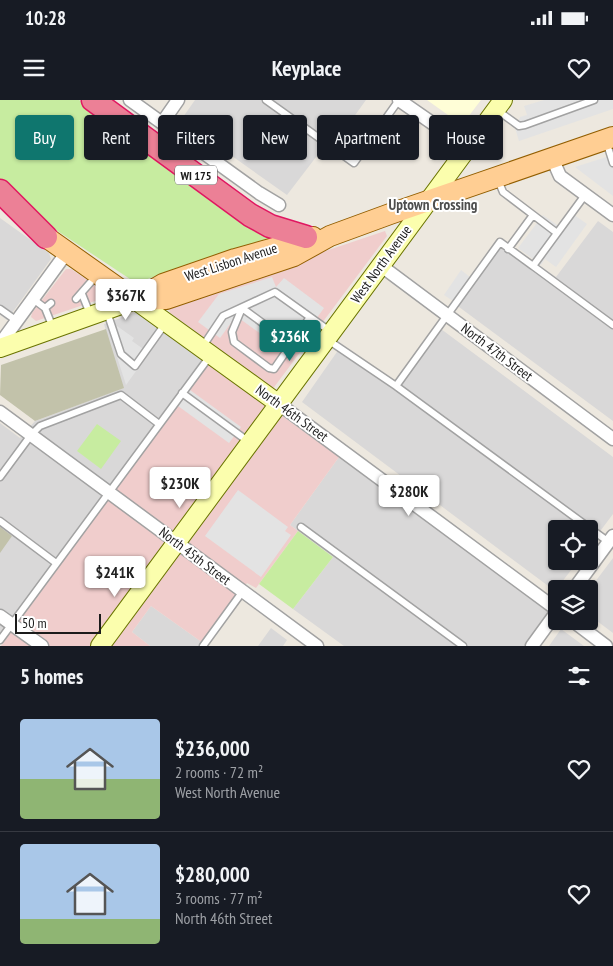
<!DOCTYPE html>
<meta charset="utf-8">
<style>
:root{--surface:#171b24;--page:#20242c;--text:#f1f3f6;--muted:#9ea1a6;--line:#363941;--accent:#0f766e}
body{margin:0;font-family:"PT Sans Narrow",sans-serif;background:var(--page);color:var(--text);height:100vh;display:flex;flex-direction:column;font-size:19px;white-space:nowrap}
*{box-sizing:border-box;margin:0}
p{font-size:16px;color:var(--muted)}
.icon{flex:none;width:28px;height:28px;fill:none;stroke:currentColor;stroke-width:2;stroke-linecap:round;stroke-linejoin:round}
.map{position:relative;height:546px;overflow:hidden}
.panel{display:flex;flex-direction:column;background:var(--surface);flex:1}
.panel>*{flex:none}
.top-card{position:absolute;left:15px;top:15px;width:584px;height:45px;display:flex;gap:10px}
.fabs{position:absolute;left:548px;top:420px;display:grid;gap:10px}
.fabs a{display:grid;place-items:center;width:50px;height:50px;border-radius:5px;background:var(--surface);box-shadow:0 1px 4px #0004;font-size:25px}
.scale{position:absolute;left:15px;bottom:12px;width:86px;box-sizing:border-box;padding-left:5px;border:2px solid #1b1b1b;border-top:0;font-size:14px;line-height:18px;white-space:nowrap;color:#1b1b1b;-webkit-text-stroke:4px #fff;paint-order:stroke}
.price{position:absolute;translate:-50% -42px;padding:0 11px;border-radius:5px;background:#fff;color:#222;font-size:16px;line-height:32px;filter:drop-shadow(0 1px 2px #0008)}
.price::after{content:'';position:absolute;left:50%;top:30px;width:15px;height:11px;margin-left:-8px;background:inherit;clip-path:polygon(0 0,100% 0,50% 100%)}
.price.active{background:var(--accent);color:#fff}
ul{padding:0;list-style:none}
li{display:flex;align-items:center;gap:15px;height:125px;padding:0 20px}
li+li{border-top:1px solid var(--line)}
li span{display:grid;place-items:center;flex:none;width:140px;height:100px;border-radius:5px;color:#555}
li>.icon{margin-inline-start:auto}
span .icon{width:60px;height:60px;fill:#fffc;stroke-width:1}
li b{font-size:21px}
h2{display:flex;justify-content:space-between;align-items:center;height:60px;padding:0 20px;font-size:21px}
.tag{padding:0 18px;border-radius:5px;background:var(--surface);box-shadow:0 1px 4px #0004;font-size:18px;line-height:45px}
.tag.active{background:var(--accent);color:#fff}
.status{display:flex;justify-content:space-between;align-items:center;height:35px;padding:0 25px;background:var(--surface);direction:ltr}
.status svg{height:14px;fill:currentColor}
header{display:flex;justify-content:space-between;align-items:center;height:65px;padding:0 20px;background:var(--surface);font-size:22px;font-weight:700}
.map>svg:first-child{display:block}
.residential{fill:#d9d8d8}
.commercial{fill:#f0cdcc}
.education{fill:#fffed7}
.construction{fill:#c2c2aa}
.grass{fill:#c7eca0}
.parking{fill:#e3e3e3}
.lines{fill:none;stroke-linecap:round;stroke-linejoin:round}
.lane-casing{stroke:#a2a2a2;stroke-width:9}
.street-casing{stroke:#a2a2a2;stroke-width:15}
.secondary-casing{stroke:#6a7400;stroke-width:20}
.primary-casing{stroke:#925e00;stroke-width:22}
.highway-casing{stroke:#e01761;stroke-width:25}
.lane{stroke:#fff;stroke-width:6}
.street{stroke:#fff;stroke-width:12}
.secondary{stroke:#fbfead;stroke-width:18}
.primary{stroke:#ffce93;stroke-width:20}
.highway{stroke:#ec8096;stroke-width:22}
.labels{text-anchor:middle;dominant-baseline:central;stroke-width:4;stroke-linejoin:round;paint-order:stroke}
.shield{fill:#fff;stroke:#5f5f5f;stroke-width:1}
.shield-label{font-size:12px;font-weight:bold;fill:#1b1b1b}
.street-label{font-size:14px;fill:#1b1b1b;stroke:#fff}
.neighbourhood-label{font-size:15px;font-weight:bold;fill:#4e4e4e;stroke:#fff}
</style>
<div class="status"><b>10:28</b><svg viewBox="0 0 49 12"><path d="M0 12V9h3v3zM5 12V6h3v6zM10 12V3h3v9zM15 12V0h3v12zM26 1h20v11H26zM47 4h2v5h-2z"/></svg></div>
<header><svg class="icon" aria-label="menu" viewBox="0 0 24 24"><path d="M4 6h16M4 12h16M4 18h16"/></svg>Keyplace<svg class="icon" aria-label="heart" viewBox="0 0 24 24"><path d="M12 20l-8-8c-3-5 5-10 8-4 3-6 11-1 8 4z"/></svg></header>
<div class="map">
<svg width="613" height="546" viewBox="0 0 613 546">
<rect width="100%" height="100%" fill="#ede8df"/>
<!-- residential -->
<path class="residential" d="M195,0H366L332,47L326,44L287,95L181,20Z
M0,118L49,153L51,159L7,220L0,215Z
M598,121L613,132V321L455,204L500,142L512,146L556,177Z
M137,212L209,261L0,544V323L20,338L35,321L123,288L104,224Z
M441,229L613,357V414L589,446V429H556V461H578L555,491L302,302L339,249L395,289Z
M339,357L550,511L525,546H344L293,509L333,457L290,425Z
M613,458V533L589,515V490Z
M151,506L203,543L201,546H150L132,532Z
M271,528L287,540L283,546H258Z
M561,529L584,546H549Z"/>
<!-- commercial -->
<path class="commercial" d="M385,131L387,136L263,302L339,357L290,425L298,431L256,488L247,483L203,543L151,506L132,532L150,546H1L219,249L170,213L168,204Z
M66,169H71L104,191V198L36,221L31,217L32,213Z"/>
<!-- education -->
<path class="education" d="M427,0H481L462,25Z"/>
<!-- construction -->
<path class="construction" d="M106,229L124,288L35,321L0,295L1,265Z
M0,427L12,436L0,453Z"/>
<!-- grass -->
<path class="grass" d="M0,0H79L285,136L233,149L136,183L44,122L0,79Z
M97,324L121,341L101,369L77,351Z
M298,431L333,457L293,509L259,484Z"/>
<!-- parking -->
<path class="parking" d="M544,0H613V9L519,41L515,28L520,17L527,15L524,6Z
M613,55V96L575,67Z
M570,112L587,124L556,167L545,159L541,165L518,148L543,115L560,127Z
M461,170L470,177L453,201L444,195Z
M272,177L276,187L284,178L324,208L290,255L236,216L220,238L198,222L219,194Z
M117,226L134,238L132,241L149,253L126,285L108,229Z
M190,290L241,327L229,343L178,306Z
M238,390L288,427L285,431L291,435L261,477L205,436Z"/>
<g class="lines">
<!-- lane casing -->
<g class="lane-casing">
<path id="lane" d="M266,0L354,63L399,0
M497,10L519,26L525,25L594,0
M606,41L613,63
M498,80L503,92L557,133
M508,149L533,115
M533,166L613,225
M82,194L90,214
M33,199L45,208L53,228
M76,199L97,175
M45,208L51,203
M0,209L17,221
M107,212L121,254L135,266L165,224
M328,240L396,286L610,443
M291,244L242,208L232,232L234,242L269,268L274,269L310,217
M203,246L223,216L275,192L331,232
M396,286L500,142L533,166L585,95
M182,293L249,342
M0,377L31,335L40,326L121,295L159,324
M0,421L56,463
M301,427L463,546
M0,540L210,256
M203,546L243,491"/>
</g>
<!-- street casing -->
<g class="street-casing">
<path id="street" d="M130,0L259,93L279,105
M399,0L468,48
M162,23L178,0
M552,58L560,76L613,115
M380,165L613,339
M0,244L67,152
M279,304L556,509
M0,312L317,546
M574,489L613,436
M0,516L42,546
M573,521L606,546
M532,546L556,513"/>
</g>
<!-- secondary casing -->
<g class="secondary-casing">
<path id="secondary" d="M0,248L135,200L279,304
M100,546L503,0"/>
</g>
<!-- primary casing -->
<g class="primary-casing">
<path id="primary" d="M46,137L135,200
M139,198L163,184L235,159L313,137
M135,200L166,199L294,156L330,136L390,114L613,37"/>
</g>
<!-- highway casing -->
<g class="highway-casing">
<path id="highway" d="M93,0L250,115L270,126L306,137
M0,91L46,137"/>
</g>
<!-- lane -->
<use href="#lane" class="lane"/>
<!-- street -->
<use href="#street" class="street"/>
<!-- secondary -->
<use href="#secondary" class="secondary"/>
<!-- primary -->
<use href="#primary" class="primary"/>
<!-- highway -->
<use href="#highway" class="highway"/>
</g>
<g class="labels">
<!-- shield labels -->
<rect class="shield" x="175" y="65.5" width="42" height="19" rx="4"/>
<g class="shield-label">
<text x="196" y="75">WI 175</text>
</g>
<!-- street labels -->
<g class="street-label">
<text transform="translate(231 162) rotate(-18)">West Lisbon Avenue</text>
<text transform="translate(381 164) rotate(-54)">West North Avenue</text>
<text transform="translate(497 252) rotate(37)">North 47th Street</text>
<text transform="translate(292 313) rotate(36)">North 46th Street</text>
<text transform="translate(195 456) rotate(37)">North 45th Street</text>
</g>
<!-- neighbourhood labels -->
<g class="neighbourhood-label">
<text x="433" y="104">Uptown Crossing</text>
</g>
</g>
</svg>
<div class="fabs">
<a><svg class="icon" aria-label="locate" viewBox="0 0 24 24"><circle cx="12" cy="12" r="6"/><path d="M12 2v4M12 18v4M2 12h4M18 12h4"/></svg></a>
<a><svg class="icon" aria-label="layers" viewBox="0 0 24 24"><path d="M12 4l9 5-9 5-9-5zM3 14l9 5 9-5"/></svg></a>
</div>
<div class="scale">50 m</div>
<b class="price" style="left:126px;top:221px">$367K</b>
<b class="price active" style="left:290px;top:262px">$236K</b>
<b class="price" style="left:180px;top:409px">$230K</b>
<b class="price" style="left:409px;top:417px">$280K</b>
<b class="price" style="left:115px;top:498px">$241K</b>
<div class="top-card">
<a class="tag active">Buy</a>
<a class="tag">Rent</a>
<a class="tag">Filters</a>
<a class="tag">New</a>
<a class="tag">Apartment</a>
<a class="tag">House</a>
</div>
</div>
<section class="panel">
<h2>5 homes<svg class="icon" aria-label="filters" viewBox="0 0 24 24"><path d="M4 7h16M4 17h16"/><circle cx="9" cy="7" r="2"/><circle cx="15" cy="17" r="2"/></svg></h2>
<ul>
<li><span style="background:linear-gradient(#a9c7e8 60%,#8fb573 0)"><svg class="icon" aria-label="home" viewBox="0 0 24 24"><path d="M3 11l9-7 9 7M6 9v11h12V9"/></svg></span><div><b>$236,000</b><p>2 rooms · 72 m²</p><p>West North Avenue</p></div><svg class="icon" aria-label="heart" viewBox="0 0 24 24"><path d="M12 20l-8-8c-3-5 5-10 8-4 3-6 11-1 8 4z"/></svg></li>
<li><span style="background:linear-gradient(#a9c7e8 75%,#8fb573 0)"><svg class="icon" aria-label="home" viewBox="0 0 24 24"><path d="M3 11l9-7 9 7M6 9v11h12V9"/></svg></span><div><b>$280,000</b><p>3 rooms · 77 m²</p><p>North 46th Street</p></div><svg class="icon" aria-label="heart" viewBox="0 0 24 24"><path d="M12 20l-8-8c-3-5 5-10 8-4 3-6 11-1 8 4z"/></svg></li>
</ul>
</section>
